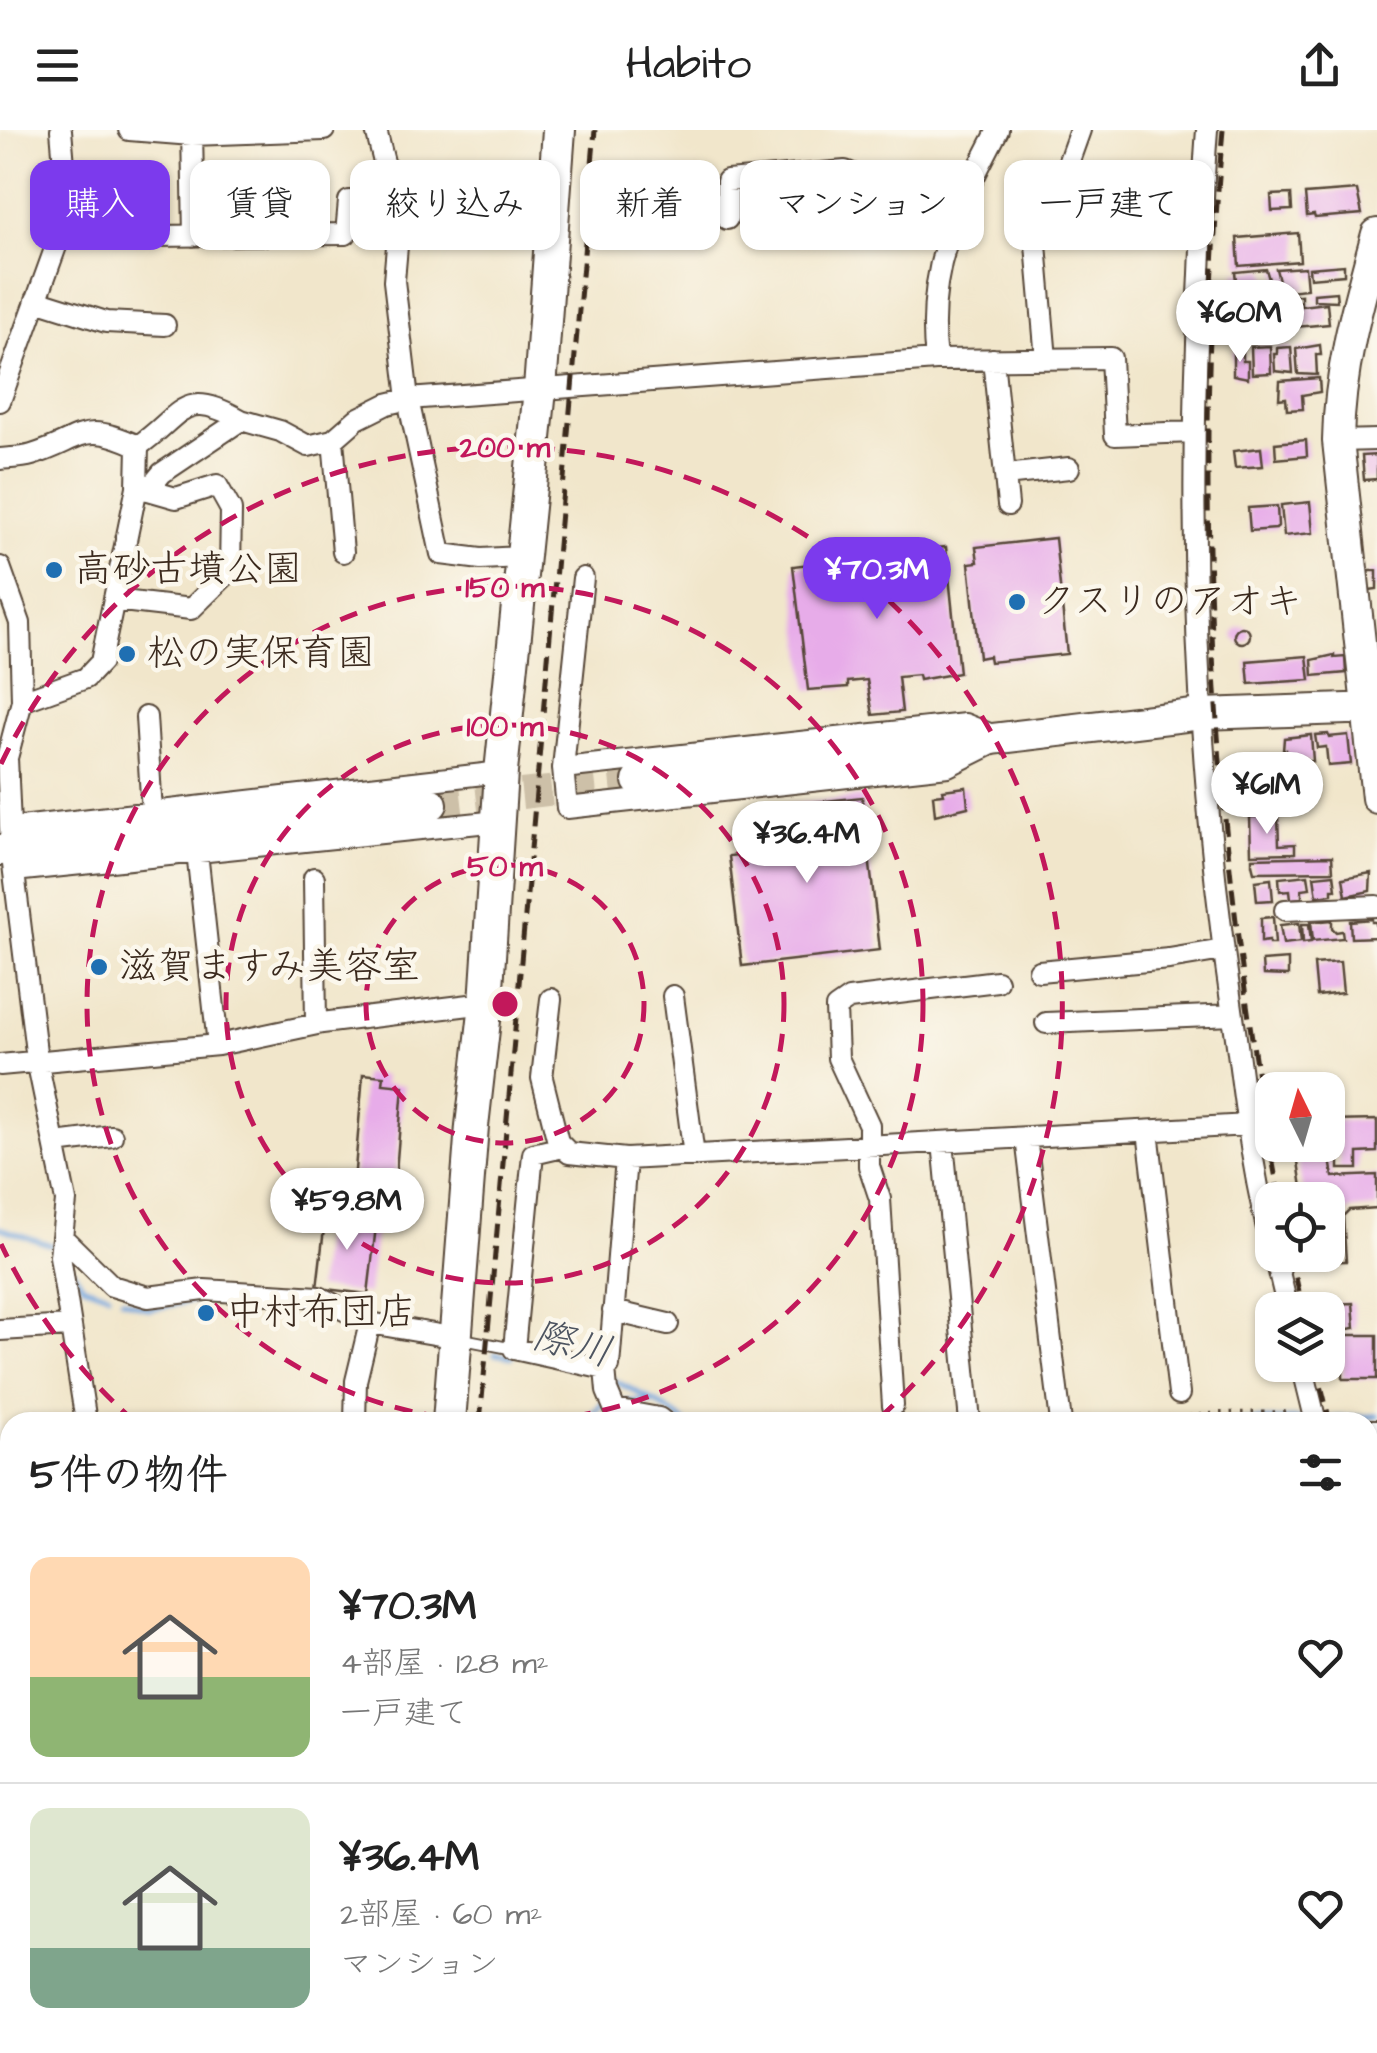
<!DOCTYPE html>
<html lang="ja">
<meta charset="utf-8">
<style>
:root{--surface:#fff;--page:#f6f6f6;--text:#222;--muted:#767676;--line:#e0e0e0;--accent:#7c3aed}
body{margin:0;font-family:"Architects Daughter","Klee One",sans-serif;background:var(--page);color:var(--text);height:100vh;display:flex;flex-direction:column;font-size:38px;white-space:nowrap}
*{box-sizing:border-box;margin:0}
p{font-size:32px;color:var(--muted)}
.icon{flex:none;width:55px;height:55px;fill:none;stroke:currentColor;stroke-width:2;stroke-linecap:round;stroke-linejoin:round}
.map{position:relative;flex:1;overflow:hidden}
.drawer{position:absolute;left:0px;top:1282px;width:1378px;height:642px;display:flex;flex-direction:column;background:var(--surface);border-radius:30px 30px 0 0;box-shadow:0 2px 8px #0004}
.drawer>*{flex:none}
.hud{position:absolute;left:30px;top:30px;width:1318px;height:90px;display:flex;gap:20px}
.needle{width:65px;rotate:355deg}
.tools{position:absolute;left:1255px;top:942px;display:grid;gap:20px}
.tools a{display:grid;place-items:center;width:90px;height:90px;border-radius:20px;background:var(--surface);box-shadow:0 2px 8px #0004;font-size:50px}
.price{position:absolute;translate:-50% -85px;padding:0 22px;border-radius:35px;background:#fff;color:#222;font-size:32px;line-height:65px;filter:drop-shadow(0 2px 5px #0008)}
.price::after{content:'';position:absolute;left:50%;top:60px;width:30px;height:22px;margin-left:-15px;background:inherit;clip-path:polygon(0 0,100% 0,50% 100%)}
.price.current{background:var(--accent);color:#fff}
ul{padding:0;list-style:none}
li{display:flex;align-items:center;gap:30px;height:250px;padding:0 30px}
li+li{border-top:2px solid var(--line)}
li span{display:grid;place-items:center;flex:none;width:280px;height:200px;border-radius:20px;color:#555}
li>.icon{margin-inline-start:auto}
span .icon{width:120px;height:120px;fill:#fffc;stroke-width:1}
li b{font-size:42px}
h2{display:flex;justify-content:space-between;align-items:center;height:120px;padding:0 30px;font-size:42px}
.tag{padding:0 35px;border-radius:20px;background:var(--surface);box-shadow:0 2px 8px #0004;font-size:35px;line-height:90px}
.tag.current{background:var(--accent);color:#fff}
header{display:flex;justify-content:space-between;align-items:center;height:130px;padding:0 30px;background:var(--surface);font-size:45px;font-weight:600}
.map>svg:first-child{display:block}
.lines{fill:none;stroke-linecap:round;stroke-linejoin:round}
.stream{stroke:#70a4dd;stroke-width:5}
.building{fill:#e7ace9}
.secondary-tunnel{stroke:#cdc0a8;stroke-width:30;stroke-dasharray:30 15;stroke-linecap:butt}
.lane-casing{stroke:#564638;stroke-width:14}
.street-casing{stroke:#564638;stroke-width:24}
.secondary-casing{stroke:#564638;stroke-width:34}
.primary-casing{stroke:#564638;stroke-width:36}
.path{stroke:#564638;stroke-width:4;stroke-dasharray:2.5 8;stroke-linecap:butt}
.lane{stroke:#fff;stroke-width:10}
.street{stroke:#fff;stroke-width:20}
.secondary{stroke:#fff;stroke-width:30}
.primary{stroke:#fff;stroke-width:32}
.rail{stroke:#3b2a1e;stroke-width:5;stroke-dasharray:15 8;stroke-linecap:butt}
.ring{fill:none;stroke:#c2185b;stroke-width:5;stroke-dasharray:18 12}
.poi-dot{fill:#1f6fb2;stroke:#fbf7ec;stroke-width:4}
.labels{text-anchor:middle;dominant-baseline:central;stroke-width:9;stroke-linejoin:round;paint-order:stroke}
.poi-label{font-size:38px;fill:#3b2a1e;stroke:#fbf7ec;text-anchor:start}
.water-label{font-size:40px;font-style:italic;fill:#4e5561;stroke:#fbf7ec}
.centre{fill:#c2185b;stroke:#fbf7ec;stroke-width:5}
.ring-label{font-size:30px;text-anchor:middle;font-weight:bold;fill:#c2185b;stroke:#fbf7ec;stroke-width:9;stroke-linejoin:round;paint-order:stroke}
</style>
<header><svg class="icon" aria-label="menu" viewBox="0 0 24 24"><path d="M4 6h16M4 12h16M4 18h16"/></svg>Habito<svg class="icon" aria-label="share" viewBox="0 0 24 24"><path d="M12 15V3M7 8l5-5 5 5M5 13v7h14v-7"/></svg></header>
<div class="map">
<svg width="1377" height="1923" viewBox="0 0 1377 1923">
<rect width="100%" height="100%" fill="#fbf7ec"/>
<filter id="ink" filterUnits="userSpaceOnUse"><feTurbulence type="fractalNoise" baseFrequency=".01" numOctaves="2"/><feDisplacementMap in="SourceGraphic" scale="20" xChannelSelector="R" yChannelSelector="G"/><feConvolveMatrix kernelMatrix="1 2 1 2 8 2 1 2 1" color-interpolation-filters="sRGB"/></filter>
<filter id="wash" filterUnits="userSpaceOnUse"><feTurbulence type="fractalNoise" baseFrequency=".0048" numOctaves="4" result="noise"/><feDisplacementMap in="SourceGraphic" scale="40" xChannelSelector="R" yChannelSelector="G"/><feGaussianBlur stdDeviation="2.25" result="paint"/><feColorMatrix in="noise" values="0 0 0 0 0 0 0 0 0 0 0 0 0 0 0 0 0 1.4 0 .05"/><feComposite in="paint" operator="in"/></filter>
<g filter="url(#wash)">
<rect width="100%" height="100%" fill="#f1e6cb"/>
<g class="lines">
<!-- stream -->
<path class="stream" d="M0,1098L54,1116
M70,1136L83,1155L108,1164
M122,1169L149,1179L194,1171
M259,1173L321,1181L363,1202
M373,1205L441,1216
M495,1224L512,1227
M611,1249L656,1272L685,1292
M619,1271L653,1272
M1322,1289L1377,1286
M584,1292L603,1273
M1230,1292L1311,1289
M0,1606L10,1604"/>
</g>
<g id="blocks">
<!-- building -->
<path class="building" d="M1357,60L1362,84L1315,88L1314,85L1307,86L1305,64Z
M1291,64L1292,80L1272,81L1271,65Z
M1298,103L1300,131L1239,136L1237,108Z
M1344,135V145L1310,148L1309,138Z
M1305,137L1307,159L1288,161L1287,157L1281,158L1276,139Z
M1266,139L1270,153L1265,154V157L1237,159L1235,142Z
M1263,162L1264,180L1244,181L1242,164Z
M1336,162L1337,171L1314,170V164Z
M1301,165V176L1327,173L1329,194L1284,198L1283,186H1285L1282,167Z
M1264,182L1265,196L1256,197V202L1244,203L1242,183Z
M1320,215L1321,225H1316L1317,245L1298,244L1296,219Z
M1270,216L1271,243L1252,244L1251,217Z
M1291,217L1293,243L1275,241L1274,224H1277V218Z
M1233,221H1243V231H1248V248L1233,245Z
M1319,248L1320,262L1302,265L1303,279L1287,280L1286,268L1279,269L1280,251Z
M1306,310L1307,326L1276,329L1275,313Z
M1261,318L1263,336L1235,338L1233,321Z
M1377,325V349L1364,350L1362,326Z
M1310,372L1313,403L1284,406L1281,375Z
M1277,376L1278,396L1276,399L1250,401L1248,378Z
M1055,408L1067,524L990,532L989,526L979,528L969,433L978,432L976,417Z
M946,417L959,543L919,550L918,545L898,547L902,582L873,585L867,550L848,552V557L808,560L793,436L810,434L808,425L811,422L815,424L814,433Z
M1368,441H1377V459L1369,460Z
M1234 505a8 8 0 1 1 16 0a8 8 0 1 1-16 0Z
M1334,525V528L1345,527L1346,543L1313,546L1312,530Z
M1307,526L1310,550L1249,554L1247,531Z
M1328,604L1329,607L1348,605L1351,634L1328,636L1326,617L1317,618L1315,605Z
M1311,605L1313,631L1287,633L1286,620L1283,621L1284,608Z
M966,657L968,677L935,685L933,665L944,664L943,660Z
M862,667L880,820L742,836L729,726L773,721L768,677Z
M1278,686L1279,715L1295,714V723L1251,724L1250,687Z
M1332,726L1333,741L1254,742L1252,734V728Z
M1371,743L1370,761L1346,766L1343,748Z
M1334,744L1336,759H1332V764L1317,766L1314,746Z
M1308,745L1310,758L1302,759V768L1291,769L1290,760L1280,761L1279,748Z
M1271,749L1273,770L1257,771L1255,751Z
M1273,787L1275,814H1269V811L1261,812V788Z
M1372,789V792H1376L1377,807L1351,808L1350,791Z
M1332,790V798L1336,802L1342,801L1343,808L1313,811L1311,792Z
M1299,793L1301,812L1283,814L1280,795Z
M1302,794H1309L1311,812L1303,813Z
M1288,829V846L1263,845L1262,831Z
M1340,832L1343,863L1317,866L1314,834Z
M363,944L384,946L383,954L403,956L393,1079L352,1076Z
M1377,990V1022L1358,1023V1039H1339V1011H1328V991Z
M1328,1017L1333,1047L1377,1045V1078L1349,1080L1343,1086L1346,1131L1317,1132L1316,1125H1328V1070H1304L1296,1019Z
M326,1082L377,1088L368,1164L317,1158Z
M1353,1173L1355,1198L1334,1201L1330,1199V1174Z
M1343,1205H1377V1249H1343Z
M1377,1700V1729H1375L1370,1701Z
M193,1915H216L215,1923H192Z
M485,1915H520L519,1923H489Z
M668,1915L669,1923H634V1916Z
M699,1915H730L731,1922L700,1923Z
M738,1915H768L769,1923H738Z
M811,1915L846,1918V1923H812Z
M871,1916L872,1923H854L853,1917Z
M1159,1916L1160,1923H1139V1918Z"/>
</g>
</g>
<g filter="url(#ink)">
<use href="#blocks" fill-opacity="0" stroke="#564638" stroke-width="2.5"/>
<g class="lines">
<!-- secondary-tunnel -->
<path class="secondary-tunnel" d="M432,674L638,651"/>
<!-- lane casing -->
<g class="lane-casing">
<path id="lane" d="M463,1209L514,1219
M438,1923V1915"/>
</g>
<!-- street casing -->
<g class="street-casing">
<path id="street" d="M129,0L192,5L324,0
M192,0L194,106
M376,0L399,93L394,151L408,269L441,424L481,429L523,427
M1207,0C1203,48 1202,96 1200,144C1187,391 1196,641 1233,886C1244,962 1251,1042 1272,1117
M727,89V51L845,41L893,60L962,69
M61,101L154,106L346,104L349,71
M398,103H552
M36,170L106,192L165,195
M993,229L1008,375
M1046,229L1033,80L1067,76L1065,42L1080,0
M936,230C925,137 957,79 998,0
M0,271L59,108L67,69L61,0
M333,310L343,422
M1338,311L1377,310
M138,316C182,286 182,256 241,290
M0,329C10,328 22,328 32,325C82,310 81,289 138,316L137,357L101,532L86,548L22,571
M1005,345L1069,338
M137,357L148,360L162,343L241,290L280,301L308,316L333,310L357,289L387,274L408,269L936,230L1111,228L1115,305L1193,302
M0,437L20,493L22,571L7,628L11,718L37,930L66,1071L60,1126L86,1292
M114,470L191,479L230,441L231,380L217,355L176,368L148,360
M146,587L152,682
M965,594L1002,609L948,636L567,678L563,638Z
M563,638L583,448
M12,698L501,642
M197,722L218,915
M14,741L498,691
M314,748L316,894
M1285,780L1377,776
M1039,841L1169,829L1223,820
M673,866L694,1026
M551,869L542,948L558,1012L569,1023L626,1029L1249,995
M1046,893L1233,885
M0,935L218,915L322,893L486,873
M1148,1001L1179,1264
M1026,1008L1061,1292
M943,1012L970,1292
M56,1013L112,1006
M563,1017L533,1024L514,1219L605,1239L607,1261L615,1280L659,1288L664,1292
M62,1107L112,1156L148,1167L204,1160L319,1167L370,1193L457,1208
M1275,1125L1288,1180
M613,1181L668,1194
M0,1200L70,1196
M1302,1235L1316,1292
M605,1239L609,1236L626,1029
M893,1276L880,1069L869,1036V995L838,928L836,878L849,869L997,851
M355,1292L356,1251L370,1193
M1368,1300H1377
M0,1357L10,1356
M1368,1483L1377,1517
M0,1573L10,1572
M1368,1579L1377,1578
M0,1831L10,1830
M1368,1884L1377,1883
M154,1915L155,1923
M457,1915L465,1923
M678,1915L679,1923
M790,1915V1923
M887,1915L888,1923
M1035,1915L1036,1923
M1125,1915L1126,1923"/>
</g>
<!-- secondary casing -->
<g class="secondary-casing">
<path id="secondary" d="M1377,104C1358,173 1339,239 1338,311L1377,668
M638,651L1202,584L1377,578
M0,720L432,674"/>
</g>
<!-- primary casing -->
<g class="primary-casing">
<path id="primary" d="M449,1292L472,996L486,873L501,642L540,259L559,0
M396,1923L397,1915"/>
</g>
<!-- path -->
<path class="path" d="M1126,1292L1219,1283L1293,1282"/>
<!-- lane -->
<use href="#lane" class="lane"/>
<!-- street -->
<use href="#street" class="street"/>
<!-- secondary -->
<use href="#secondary" class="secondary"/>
<!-- primary -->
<use href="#primary" class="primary"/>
<!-- rail -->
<path class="rail" d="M1223,0C1190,354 1212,721 1280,1070
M1291,1125L1303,1180
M1316,1235L1330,1292
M480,1292L595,0
M1368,1396L1377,1428
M1368,1429L1377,1461
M425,1923L426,1915"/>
</g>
</g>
<!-- distance rings -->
<g class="ring">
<circle cx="505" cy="874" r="139"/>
<circle cx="505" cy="874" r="279"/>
<circle cx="505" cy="874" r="418"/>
<path d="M135 1292A558 558 0 0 1 1 1114M1 634A558 558 0 1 1 875 1292"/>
</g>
<!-- markers -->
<g class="poi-dot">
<circle cx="54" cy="440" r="10"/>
<circle cx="1017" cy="472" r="10"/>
<circle cx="127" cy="524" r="10"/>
<circle cx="99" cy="837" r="10"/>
<circle cx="206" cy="1183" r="10"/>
</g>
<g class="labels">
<!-- poi labels -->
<g class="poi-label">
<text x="74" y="440">高砂古墳公園</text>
<text x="1037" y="472">クスリのアオキ</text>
<text x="147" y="524">松の実保育園</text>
<text x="119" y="837">滋賀ますみ美容室</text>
<text x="226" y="1183">中村布団店</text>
</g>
<!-- water labels -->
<g class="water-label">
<text transform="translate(572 1215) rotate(14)">際川</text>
</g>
</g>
<circle cx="505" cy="874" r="15" class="centre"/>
<g class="ring-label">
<text x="505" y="327">200 m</text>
<text x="505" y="467">150 m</text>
<text x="505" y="606">100 m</text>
<text x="505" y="746">50 m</text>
</g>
</svg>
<div class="tools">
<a><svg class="needle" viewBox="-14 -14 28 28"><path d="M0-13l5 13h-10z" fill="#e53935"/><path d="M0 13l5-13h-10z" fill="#767676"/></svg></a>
<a><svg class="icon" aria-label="locate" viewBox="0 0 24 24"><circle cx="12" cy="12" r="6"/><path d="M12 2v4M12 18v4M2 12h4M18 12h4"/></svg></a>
<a><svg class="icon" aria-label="layers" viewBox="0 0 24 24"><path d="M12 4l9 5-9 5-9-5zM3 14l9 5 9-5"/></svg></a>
</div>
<b class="price" style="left:1240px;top:235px">¥60M</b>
<b class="price current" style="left:877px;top:492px">¥70.3M</b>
<b class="price" style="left:1267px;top:707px">¥61M</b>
<b class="price" style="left:807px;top:756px">¥36.4M</b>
<b class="price" style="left:347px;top:1123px">¥59.8M</b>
<div class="hud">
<a class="tag current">購入</a>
<a class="tag">賃貸</a>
<a class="tag">絞り込み</a>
<a class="tag">新着</a>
<a class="tag">マンション</a>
<a class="tag">一戸建て</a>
</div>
<section class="drawer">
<h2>5件の物件<svg class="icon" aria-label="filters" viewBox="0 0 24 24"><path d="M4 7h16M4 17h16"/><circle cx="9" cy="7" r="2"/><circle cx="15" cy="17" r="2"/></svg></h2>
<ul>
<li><span style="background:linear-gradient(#ffd9b3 60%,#8fb573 0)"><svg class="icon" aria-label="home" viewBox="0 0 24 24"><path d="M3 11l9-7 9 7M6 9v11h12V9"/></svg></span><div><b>¥70.3M</b><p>4部屋 · 128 m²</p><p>一戸建て</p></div><svg class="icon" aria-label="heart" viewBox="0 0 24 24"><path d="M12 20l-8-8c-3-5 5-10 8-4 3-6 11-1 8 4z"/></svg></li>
<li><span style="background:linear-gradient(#dfe7d0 70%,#7fa58c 0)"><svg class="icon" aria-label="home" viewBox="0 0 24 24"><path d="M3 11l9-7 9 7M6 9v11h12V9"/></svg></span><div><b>¥36.4M</b><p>2部屋 · 60 m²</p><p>マンション</p></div><svg class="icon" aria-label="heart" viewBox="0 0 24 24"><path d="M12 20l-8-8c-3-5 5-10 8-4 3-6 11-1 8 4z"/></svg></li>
</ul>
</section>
</div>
